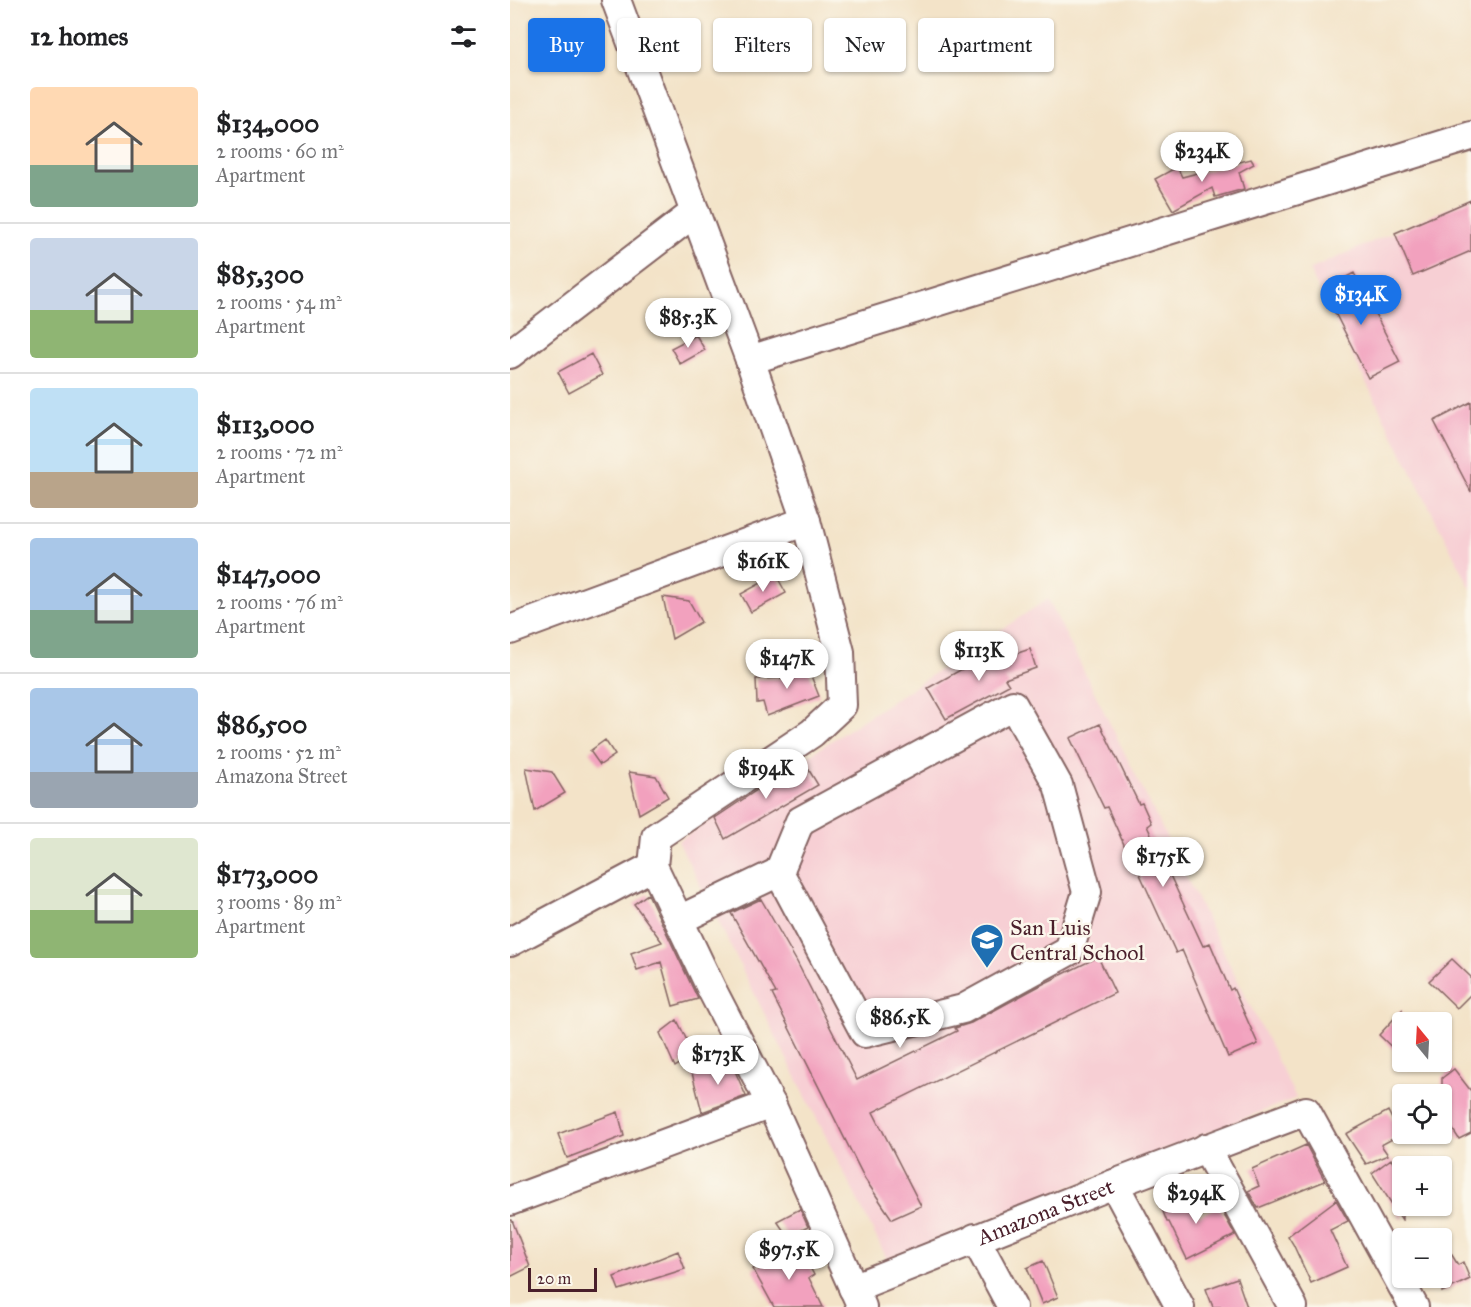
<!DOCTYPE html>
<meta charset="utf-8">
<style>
:root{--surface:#fff;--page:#f6f6f6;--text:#202124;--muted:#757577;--line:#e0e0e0;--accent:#1a73e8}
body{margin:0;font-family:"IM FELL Great Primer",serif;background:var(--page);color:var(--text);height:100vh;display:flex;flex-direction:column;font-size:22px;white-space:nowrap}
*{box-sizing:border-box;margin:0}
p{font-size:20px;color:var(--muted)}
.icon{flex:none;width:33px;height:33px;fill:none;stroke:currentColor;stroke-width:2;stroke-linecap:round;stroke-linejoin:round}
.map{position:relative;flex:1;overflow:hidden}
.details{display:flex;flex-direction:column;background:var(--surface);width:510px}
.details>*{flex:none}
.guide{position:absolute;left:18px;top:18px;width:570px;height:54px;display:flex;gap:12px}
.needle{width:39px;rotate:342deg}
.buttons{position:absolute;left:882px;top:1012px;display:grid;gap:12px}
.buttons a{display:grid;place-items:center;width:60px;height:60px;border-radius:6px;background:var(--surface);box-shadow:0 2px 4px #0004;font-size:30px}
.scale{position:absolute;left:18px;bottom:15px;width:69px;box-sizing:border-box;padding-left:6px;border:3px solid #4a1f2b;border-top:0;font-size:16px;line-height:21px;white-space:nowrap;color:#4a1f2b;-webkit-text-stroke:4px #fbf7ec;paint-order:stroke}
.price{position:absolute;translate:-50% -51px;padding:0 14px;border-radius:21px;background:#fff;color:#222;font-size:20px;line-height:39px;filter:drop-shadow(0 2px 3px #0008)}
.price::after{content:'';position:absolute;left:50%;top:36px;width:18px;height:14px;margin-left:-9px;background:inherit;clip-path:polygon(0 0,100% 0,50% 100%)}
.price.current{background:var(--accent);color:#fff}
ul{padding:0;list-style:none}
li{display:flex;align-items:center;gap:18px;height:150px;padding:0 30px}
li+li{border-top:2px solid var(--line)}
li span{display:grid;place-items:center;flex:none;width:168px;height:120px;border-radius:6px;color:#555}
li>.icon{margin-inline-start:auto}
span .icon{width:72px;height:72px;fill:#fffc;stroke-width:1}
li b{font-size:26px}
h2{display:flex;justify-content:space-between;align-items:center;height:72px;padding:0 30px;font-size:26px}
.tag{padding:0 21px;border-radius:6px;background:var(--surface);box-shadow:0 2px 4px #0004;font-size:21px;line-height:54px}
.tag.current{background:var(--accent);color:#fff}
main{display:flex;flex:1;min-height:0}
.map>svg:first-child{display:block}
.built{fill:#f7cfd4}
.building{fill:#f2a1be}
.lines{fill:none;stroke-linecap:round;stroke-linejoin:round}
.minor-casing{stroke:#856462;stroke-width:32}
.minor{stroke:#fff;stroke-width:28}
.labels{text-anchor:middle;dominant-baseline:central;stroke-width:5;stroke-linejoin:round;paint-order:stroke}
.poi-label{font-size:22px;fill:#4a1f2b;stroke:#fbf7ec;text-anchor:start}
.street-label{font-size:22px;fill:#4a1f2b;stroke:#fbf7ec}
</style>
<main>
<section class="details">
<h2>12 homes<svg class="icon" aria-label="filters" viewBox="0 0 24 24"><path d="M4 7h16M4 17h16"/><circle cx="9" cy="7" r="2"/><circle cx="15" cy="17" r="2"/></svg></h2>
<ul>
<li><span style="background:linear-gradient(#ffd9b3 65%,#7fa58c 0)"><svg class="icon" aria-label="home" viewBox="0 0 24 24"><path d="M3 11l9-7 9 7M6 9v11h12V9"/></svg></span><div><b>$134,000</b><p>2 rooms · 60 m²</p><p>Apartment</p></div></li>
<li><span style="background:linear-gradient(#c9d6e8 60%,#8fb573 0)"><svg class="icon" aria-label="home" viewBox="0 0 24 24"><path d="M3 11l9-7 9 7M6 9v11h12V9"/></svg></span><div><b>$85,300</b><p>2 rooms · 54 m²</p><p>Apartment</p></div></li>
<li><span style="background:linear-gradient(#bfe0f5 70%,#b9a48a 0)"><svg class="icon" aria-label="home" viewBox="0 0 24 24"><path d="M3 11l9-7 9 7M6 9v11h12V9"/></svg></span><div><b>$113,000</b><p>2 rooms · 72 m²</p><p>Apartment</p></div></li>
<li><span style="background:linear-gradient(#a9c7e8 60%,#7fa58c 0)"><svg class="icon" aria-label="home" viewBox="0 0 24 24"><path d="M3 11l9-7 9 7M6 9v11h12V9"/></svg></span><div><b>$147,000</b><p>2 rooms · 76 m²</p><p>Apartment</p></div></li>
<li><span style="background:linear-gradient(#a9c7e8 70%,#9aa5b1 0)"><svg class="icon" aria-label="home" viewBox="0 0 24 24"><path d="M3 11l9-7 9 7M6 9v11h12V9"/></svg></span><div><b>$86,500</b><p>2 rooms · 52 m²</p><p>Amazona Street</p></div></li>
<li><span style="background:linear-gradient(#dfe7d0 60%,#8fb573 0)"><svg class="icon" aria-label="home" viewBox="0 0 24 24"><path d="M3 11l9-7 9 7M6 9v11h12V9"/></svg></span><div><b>$173,000</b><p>3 rooms · 89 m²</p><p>Apartment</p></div></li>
</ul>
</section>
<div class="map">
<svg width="961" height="1307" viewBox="0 0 961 1307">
<rect width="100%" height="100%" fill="#fbf7ec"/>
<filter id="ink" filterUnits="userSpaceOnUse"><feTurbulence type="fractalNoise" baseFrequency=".0167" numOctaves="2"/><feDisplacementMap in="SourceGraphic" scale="12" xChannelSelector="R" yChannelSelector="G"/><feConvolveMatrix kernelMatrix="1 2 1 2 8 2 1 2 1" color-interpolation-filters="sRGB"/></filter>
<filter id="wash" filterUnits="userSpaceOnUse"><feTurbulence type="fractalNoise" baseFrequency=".008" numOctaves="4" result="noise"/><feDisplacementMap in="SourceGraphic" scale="24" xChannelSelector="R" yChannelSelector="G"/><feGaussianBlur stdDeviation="1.35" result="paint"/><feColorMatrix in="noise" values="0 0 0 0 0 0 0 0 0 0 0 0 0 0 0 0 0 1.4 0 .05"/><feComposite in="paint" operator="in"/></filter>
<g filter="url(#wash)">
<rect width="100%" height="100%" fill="#f3e3c8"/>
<!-- built -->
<path class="built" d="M961,198V589L799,270Z
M538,599L786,1098L377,1259L168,841Z"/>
<g id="blocks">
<!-- building -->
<path class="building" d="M741,159L744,164L729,172L734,189L705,197L702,188L663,210L645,179L667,167L672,177Z
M961,200V251L903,276L885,233Z
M844,273L890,362L858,378L813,289Z
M186,335L195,350L170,364L161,348Z
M81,354L92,375L59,393L48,372Z
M961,402V492L924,421Z
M266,575L276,593L241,612L231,594Z
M153,597L179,601L191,622L162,639Z
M520,649L526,668L495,679L499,685L436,719L418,688L479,654L484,661Z
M294,658L309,696L257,716L253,702L247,703L246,679L275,678Z
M590,724L629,804L632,803L641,823L637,826L693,946L700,943L720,990L723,988L748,1044L718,1057L672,950L666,953L628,870L626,871L597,807L594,808L560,738Z
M95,740L105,755L90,765L80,751Z
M294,762L308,785L215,839L205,818L253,786Z
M16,768L42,772L55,793L25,811Z
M119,772L146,776L158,797L129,814Z
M138,894L187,997L188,999L163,1006L151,962L127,970L121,953L152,942L124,904Z
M251,899L287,962L347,1080L447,1031L445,1028L461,1023L533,984L588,957L605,993L363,1112L411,1206L382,1219L355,1179L262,994L266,993L221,913Z
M942,959L961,977V994L947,1008L919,981Z
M892,1010V1057L869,1035Z
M167,1020L184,1055L165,1067L150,1033Z
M221,1062L236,1096L192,1112L182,1073Z
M944,1069L961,1091V1133L949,1139L932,1113V1078Z
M878,1111L890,1135L871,1145L878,1155L856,1164L836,1134Z
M108,1112L114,1136L57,1158L48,1134Z
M796,1145L815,1181L748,1208L738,1191L749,1186L742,1169Z
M881,1159L892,1178V1220L862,1173Z
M679,1191L689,1216L709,1206L725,1235L677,1259L659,1222H657L650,1204Z
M826,1200L838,1221L820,1230L837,1267L801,1283L783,1244L778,1236Z
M290,1209L298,1227L278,1237L267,1221Z
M0,1220H2L20,1267L0,1277Z
M932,1239L948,1265L953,1262L960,1279L932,1292Z
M288,1245L304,1275L299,1278L313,1307H264L243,1269Z
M168,1251L175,1269L109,1290L104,1277Z
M533,1261L548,1297L532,1304L517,1268Z
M727,1278L737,1307H703L696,1289Z"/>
</g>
</g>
<g filter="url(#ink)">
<use href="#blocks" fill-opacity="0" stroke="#856462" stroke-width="1.5"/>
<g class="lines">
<!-- minor casing -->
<g class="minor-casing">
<g id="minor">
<path d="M106,0L240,360L296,521L330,652L332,705L302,733L146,837L143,866L202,990L261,1104L352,1307"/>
<path d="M0,354L185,212"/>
<path d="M240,360L961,136"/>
<path d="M0,630L296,521"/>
<path d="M169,920L269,872L290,821L503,705L548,785L577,892L559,951L453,1009L355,1033L269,872"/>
<path d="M0,942L143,866"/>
<path d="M696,1148L783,1307"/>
<path d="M604,1184L670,1307"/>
<path d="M0,1201L261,1104"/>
<path d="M465,1238L502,1307"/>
<path id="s1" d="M343,1288L604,1184L796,1111L904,1307"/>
</g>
</g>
<!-- minor -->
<use href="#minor" class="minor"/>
</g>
</g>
<!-- icons -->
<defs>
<g id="school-pin" transform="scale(1.725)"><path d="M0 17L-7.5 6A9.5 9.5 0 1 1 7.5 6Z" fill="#1f6fb2" stroke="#fbf7ec"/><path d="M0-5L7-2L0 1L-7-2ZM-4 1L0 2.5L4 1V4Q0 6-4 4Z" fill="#fff"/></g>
</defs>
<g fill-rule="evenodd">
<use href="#school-pin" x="477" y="940"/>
</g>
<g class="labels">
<!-- poi labels -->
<g class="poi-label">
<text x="500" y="927">San Luis<tspan x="500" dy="25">Central School</tspan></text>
</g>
<!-- street labels -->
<g class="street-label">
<text stroke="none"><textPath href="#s1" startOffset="207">Amazona Street</textPath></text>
</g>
</g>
</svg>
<div class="buttons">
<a><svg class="needle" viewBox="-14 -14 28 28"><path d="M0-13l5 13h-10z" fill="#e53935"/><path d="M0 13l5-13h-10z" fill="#757577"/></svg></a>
<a><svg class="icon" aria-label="locate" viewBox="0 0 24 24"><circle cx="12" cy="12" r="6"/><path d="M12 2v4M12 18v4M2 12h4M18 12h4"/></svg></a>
<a>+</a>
<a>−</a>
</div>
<div class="scale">20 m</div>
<b class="price" style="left:692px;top:183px">$234K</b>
<b class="price current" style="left:851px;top:326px">$134K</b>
<b class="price" style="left:178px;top:349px">$85.3K</b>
<b class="price" style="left:253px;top:593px">$161K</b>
<b class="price" style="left:469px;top:682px">$113K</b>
<b class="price" style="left:277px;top:690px">$147K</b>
<b class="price" style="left:256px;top:800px">$194K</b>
<b class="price" style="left:653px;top:888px">$175K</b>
<b class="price" style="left:390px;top:1049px">$86.5K</b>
<b class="price" style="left:208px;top:1086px">$173K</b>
<b class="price" style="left:686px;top:1225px">$294K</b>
<b class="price" style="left:279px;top:1281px">$97.5K</b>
<div class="guide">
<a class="tag current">Buy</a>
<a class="tag">Rent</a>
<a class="tag">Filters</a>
<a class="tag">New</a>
<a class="tag">Apartment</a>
</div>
</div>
</main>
